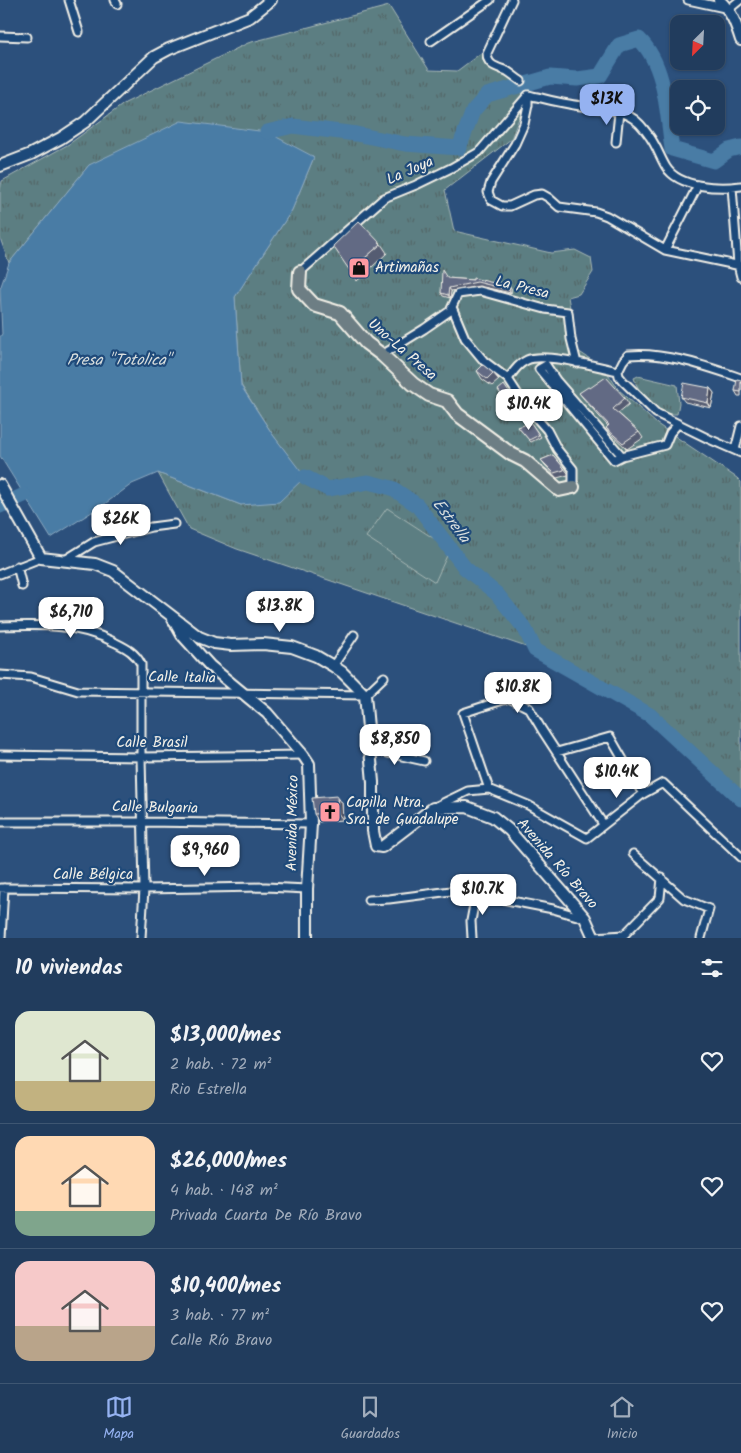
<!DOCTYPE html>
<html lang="es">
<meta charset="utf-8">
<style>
:root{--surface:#213c5d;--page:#294363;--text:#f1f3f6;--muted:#a2adbc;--line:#3e5672;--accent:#95b2f1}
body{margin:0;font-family:Kalam,sans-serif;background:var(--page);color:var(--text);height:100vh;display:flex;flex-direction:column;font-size:19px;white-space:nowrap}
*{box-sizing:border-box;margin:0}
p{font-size:16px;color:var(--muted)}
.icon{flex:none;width:28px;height:28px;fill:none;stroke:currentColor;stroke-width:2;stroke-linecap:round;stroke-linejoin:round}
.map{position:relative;height:938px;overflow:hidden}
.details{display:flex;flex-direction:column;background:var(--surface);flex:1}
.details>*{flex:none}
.needle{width:32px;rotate:204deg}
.controls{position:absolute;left:670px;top:15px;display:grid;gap:10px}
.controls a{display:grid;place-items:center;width:55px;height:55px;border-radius:10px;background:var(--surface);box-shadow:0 1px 4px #0004,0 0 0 1px var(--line);font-size:25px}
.price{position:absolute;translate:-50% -42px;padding:0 11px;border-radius:10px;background:#fff;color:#222;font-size:16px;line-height:32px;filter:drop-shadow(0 1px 2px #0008)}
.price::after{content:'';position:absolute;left:50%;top:30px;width:15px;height:11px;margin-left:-8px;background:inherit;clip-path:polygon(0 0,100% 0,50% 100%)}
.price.selected{background:var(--accent);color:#111}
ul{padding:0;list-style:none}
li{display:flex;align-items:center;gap:15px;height:125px;padding:0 15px}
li+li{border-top:1px solid var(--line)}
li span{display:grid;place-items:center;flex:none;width:140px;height:100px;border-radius:15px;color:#555}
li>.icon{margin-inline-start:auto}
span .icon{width:60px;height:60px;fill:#fffc;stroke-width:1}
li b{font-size:21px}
h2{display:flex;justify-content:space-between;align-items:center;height:60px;padding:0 15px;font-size:21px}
.menu{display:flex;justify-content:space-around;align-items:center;height:70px;border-top:1px solid var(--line);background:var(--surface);font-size:14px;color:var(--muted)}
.menu a{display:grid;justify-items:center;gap:2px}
.menu .selected{color:var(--accent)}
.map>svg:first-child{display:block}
.grass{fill:url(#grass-tufts);stroke:#a8b8b5}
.pitch{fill:#5c7e82;stroke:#a8b8b5}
.water{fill:#487ba5;stroke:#8daac0}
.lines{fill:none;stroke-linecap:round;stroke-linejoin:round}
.river{stroke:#487ba5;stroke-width:15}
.street-casing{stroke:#f4f1e8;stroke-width:11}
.secondary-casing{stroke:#f4f1e8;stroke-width:14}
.highway-casing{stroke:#f4f1e8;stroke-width:16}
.street{stroke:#1f4a7a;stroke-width:7}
.secondary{stroke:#1f4a7a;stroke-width:10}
.highway{stroke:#6d7e84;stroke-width:12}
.wall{fill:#545b72;stroke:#f4f1e8}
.shaded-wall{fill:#454a5c;stroke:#f4f1e8}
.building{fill:#626a84;stroke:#f4f1e8}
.labels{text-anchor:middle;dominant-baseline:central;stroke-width:4.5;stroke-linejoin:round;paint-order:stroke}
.street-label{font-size:15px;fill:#f4f1e8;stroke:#1f4a7a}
.poi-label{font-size:15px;fill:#f4f1e8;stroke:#1f4a7a;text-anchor:start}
.water-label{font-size:16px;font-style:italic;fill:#dadfde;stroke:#1f4a7a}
</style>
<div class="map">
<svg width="741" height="938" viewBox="0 0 741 938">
<defs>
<pattern id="grass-tufts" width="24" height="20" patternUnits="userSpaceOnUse" patternTransform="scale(1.25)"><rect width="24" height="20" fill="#5c7e82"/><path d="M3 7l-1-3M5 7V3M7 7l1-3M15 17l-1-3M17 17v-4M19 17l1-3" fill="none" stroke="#536667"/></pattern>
</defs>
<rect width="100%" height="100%" fill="#2c507c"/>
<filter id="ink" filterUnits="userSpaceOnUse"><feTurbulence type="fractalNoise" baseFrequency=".02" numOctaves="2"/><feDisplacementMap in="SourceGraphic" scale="10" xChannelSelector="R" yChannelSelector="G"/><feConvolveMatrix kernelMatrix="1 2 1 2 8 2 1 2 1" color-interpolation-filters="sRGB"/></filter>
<g filter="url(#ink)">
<!-- grass -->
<path class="grass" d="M389,6L429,70L457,71L485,50L490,67L517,76L526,100L511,139L445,190L454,231L551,253L575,250L591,258L593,272L579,294L568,297L578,351L605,369L618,389L657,424L737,478L741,482V799L650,715L535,650L237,549L189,529L158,473L241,505L305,478L273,435L241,385L235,297L292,210L314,157L89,165L9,263L0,238V190L2,181L69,144L125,103L248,43Z
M638,376L677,385L679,403L677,414C673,414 667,414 664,413C652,407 637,391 634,378Z"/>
<!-- pitch -->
<path class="pitch" d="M387,508L450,549L435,582L366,537Z"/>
<!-- water -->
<path class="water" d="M181,121L267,132L314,157L292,210L235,297L241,386L273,435L305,477L279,502L241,505L158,473L132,484L106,503L51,538L0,456V337L2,334L0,289L9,263L89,165Z"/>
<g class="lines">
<!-- river -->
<path class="river" d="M267,132L293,126L356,134L405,144L459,148L473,111L487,95L550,77L577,79L600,76L619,45L639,39C666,65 667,114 672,149L714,161L729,150L741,147
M305,477L328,489L368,482L392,488L417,505L465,568L497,594L525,629L535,650L650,715L741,799
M0,506L24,495"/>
<!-- street casing -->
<g class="street-casing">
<path id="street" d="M69,0L79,32
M115,0L117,4
M512,0L487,53C487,66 497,67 507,71C512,74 516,78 521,81
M688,0L729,9L740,0
M0,36L27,37
M431,41L490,0
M528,95V105L524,124L515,144L491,182L488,192L491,200L502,206H510L534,195L542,194L549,198L559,207L596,212L607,216L665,250L741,266
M528,95C542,98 555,102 569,104C588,108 611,107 629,116C639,121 644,129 650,137C657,147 660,157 666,167C679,188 720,189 741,186
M616,142L619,112
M732,187L738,265L741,277
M665,250L698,185
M300,272L384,198L416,185L451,168L479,152L528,95
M452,307L465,338L484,361L508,379L525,405L547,430L557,449L573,469V487
M382,355L424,329L450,311L458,294L480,291L545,309L568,312L571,339L577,363
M618,371L619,376L623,381L656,413L709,439L741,453
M618,371L623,361L628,355C664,351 708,367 741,378
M508,379C514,371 518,364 527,360C543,352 600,367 618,371
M735,450L741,426
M622,456L556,380L546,365L539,369L614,460L622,456L665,445L670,433L678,424
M65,560L94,542L151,527L174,524
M17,566L22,586
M0,574L41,558
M0,626C42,625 76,623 114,642C126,648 135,652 141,664V757L144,889L141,938
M333,666L354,635
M0,675L31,677L78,691L365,695L384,677
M370,749L424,761
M557,752L610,737L643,794
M0,755L141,757L303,755
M489,789L463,713L509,698L529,708L542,730L603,824
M435,807L468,791L489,789L528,805L587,838L643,794L663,783L741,857
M0,822H142L311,824
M633,854L684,899L709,909L701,938
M0,888L144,889L266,887L307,889
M368,900L389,899L451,891L476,894L553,909L584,918
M594,937L624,935L660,898L662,878
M1,938L4,888
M472,938L471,921L476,894"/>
</g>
<!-- secondary casing -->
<g class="secondary-casing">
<path id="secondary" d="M719,0C732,12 736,24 741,40
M0,166L31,154L61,138L85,122L154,57L169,49L250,17L271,0
M0,485L41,558L95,564L113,571L199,637L214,643L231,645L263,644L292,647L316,656L333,666L342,672L365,695L373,782V831L376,846L382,847L433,808L467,807L493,817L509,830L569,899L585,918L594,938
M173,619L182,635L210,666L267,713L303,755L309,764L311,824L307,889V938"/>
</g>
<!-- highway casing -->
<g class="highway-casing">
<path id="highway" d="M300,272L299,289L314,305L340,313L366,343L382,355L413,384L429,395L447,401L457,414L511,454L525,461L559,490L573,487"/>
</g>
<!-- street -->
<use href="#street" class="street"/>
<!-- secondary -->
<use href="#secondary" class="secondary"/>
<!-- highway -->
<use href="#highway" class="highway"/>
</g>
<!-- wall -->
<path class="wall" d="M381,244L387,253L357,281L350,271Z
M447,278L473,280L511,288V293L479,286L451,291L450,298L443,296L441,293Z
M477,371L493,373L499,380L492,386L482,379Z
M741,380V396H738L735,391Z
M590,388L625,398L629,404L618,413L639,432L643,438L627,449L610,433L606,428L608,426L583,398L579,393Z
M710,388L714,393L711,408L685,402L681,397Z
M498,390L513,398L522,409L518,412L511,404L510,405Z
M531,423L541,437L531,442L518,427Z
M553,455L568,473V475L557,478L545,465L541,460Z
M342,803L343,820L319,822L314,814Z"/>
<!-- shaded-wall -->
<path class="shaded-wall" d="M509,285L511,288V293L509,290Z
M449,288L451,291L450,298L448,295Z
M710,388L714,393L711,408L708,403Z
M337,796L342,803L343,820L338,813Z"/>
<!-- building -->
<path class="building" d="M359,221L381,244L350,271L333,246Z
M442,270L447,278L473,280V278L494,283V281L509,285V290L477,282L449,288L448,295L441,293Z
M483,365L493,373L487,379L477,371Z
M606,377L625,398L613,409L639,432L623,443L606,428L609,425L579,393L588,387L590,388Z
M737,379L741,380V392L735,391Z
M684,383L710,388L708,403L681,397Z
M504,385L513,398L506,400L498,390Z
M515,399L518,405L514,408L509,402Z
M531,423L539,435L529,440L518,427Z
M553,455L564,468V470L554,473L541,460Z
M337,796L338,813L314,814L312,798Z"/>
</g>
<!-- icons -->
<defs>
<g id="shop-square" transform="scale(1.125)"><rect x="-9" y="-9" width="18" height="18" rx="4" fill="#ff9aa2" stroke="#1f4a7a"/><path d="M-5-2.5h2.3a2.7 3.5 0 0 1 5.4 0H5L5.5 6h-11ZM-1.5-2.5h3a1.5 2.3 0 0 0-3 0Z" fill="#111"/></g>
<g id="church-square" transform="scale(1.125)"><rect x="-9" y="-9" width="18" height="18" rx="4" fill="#ff9aa2" stroke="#1f4a7a"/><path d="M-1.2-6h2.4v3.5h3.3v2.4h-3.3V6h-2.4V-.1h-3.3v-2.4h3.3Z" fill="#111"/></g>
</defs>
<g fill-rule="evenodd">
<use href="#shop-square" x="359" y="268"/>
<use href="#church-square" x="330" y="812"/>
</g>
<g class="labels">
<!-- street labels -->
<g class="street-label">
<text transform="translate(410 171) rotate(-24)">La Joya</text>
<text transform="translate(522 288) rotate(14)">La Presa</text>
<text transform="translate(402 350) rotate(41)">Uno-La Presa</text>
<text transform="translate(182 678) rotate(1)">Calle Italia</text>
<text x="152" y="743">Calle Brasil</text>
<text transform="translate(155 808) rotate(1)">Calle Bulgaria</text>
<text transform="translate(293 823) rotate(-89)">Avenida México</text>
<text transform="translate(557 864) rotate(49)">Avenida Río Bravo</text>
<text x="93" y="875">Calle Bélgica</text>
</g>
<!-- poi labels -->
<g class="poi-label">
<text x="375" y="268">Artimañas</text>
<text x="346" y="803">Capilla Ntra.<tspan x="346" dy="17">Sra. de Guadalupe</tspan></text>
</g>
<!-- water labels -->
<g class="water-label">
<text x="119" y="360">Presa "Totolica"</text>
<text transform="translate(451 521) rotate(53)">Estrella</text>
</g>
</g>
</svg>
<div class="controls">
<a><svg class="needle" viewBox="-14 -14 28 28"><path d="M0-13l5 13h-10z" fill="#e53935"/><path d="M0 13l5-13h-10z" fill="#a2adbc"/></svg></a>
<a><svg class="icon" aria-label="locate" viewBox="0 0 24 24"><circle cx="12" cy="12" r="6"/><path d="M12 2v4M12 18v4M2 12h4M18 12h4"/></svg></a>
</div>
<b class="price selected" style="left:607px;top:126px">$13K</b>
<b class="price" style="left:529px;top:431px">$10.4K</b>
<b class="price" style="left:121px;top:546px">$26K</b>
<b class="price" style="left:280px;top:633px">$13.8K</b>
<b class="price" style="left:71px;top:639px">$6,710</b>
<b class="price" style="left:518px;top:714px">$10.8K</b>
<b class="price" style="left:395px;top:766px">$8,850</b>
<b class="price" style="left:617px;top:799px">$10.4K</b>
<b class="price" style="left:205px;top:877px">$9,960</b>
<b class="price" style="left:483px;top:916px">$10.7K</b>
</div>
<section class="details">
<h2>10 viviendas<svg class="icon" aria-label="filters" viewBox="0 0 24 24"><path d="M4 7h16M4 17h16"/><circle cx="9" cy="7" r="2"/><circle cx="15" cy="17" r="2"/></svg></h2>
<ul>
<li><span style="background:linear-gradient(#dfe7d0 70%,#c2b280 0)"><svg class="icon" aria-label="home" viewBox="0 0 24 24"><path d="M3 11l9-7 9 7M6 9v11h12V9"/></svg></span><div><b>$13,000/mes</b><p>2 hab. · 72 m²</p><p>Rio Estrella</p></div><svg class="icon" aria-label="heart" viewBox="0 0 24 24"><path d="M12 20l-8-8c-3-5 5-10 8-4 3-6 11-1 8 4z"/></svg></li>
<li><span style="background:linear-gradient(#ffd9b3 75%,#7fa58c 0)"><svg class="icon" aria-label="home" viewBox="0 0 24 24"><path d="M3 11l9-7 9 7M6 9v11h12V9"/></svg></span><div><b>$26,000/mes</b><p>4 hab. · 148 m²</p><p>Privada Cuarta De Río Bravo</p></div><svg class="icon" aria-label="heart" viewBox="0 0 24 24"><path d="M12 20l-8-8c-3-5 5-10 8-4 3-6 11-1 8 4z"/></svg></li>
<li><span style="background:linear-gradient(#f6c9c9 65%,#b9a48a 0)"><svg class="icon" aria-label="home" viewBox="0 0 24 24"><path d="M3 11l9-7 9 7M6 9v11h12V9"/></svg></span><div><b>$10,400/mes</b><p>3 hab. · 77 m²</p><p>Calle Río Bravo</p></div><svg class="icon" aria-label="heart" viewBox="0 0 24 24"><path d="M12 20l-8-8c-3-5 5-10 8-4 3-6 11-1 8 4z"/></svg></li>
</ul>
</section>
<nav class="menu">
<a class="selected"><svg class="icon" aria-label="map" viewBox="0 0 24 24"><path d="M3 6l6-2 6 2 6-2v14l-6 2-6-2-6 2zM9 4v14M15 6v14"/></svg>Mapa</a>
<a><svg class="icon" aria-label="saved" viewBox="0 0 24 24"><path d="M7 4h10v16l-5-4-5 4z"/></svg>Guardados</a>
<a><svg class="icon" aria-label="home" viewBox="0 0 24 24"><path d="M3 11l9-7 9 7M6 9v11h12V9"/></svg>Inicio</a>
</nav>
